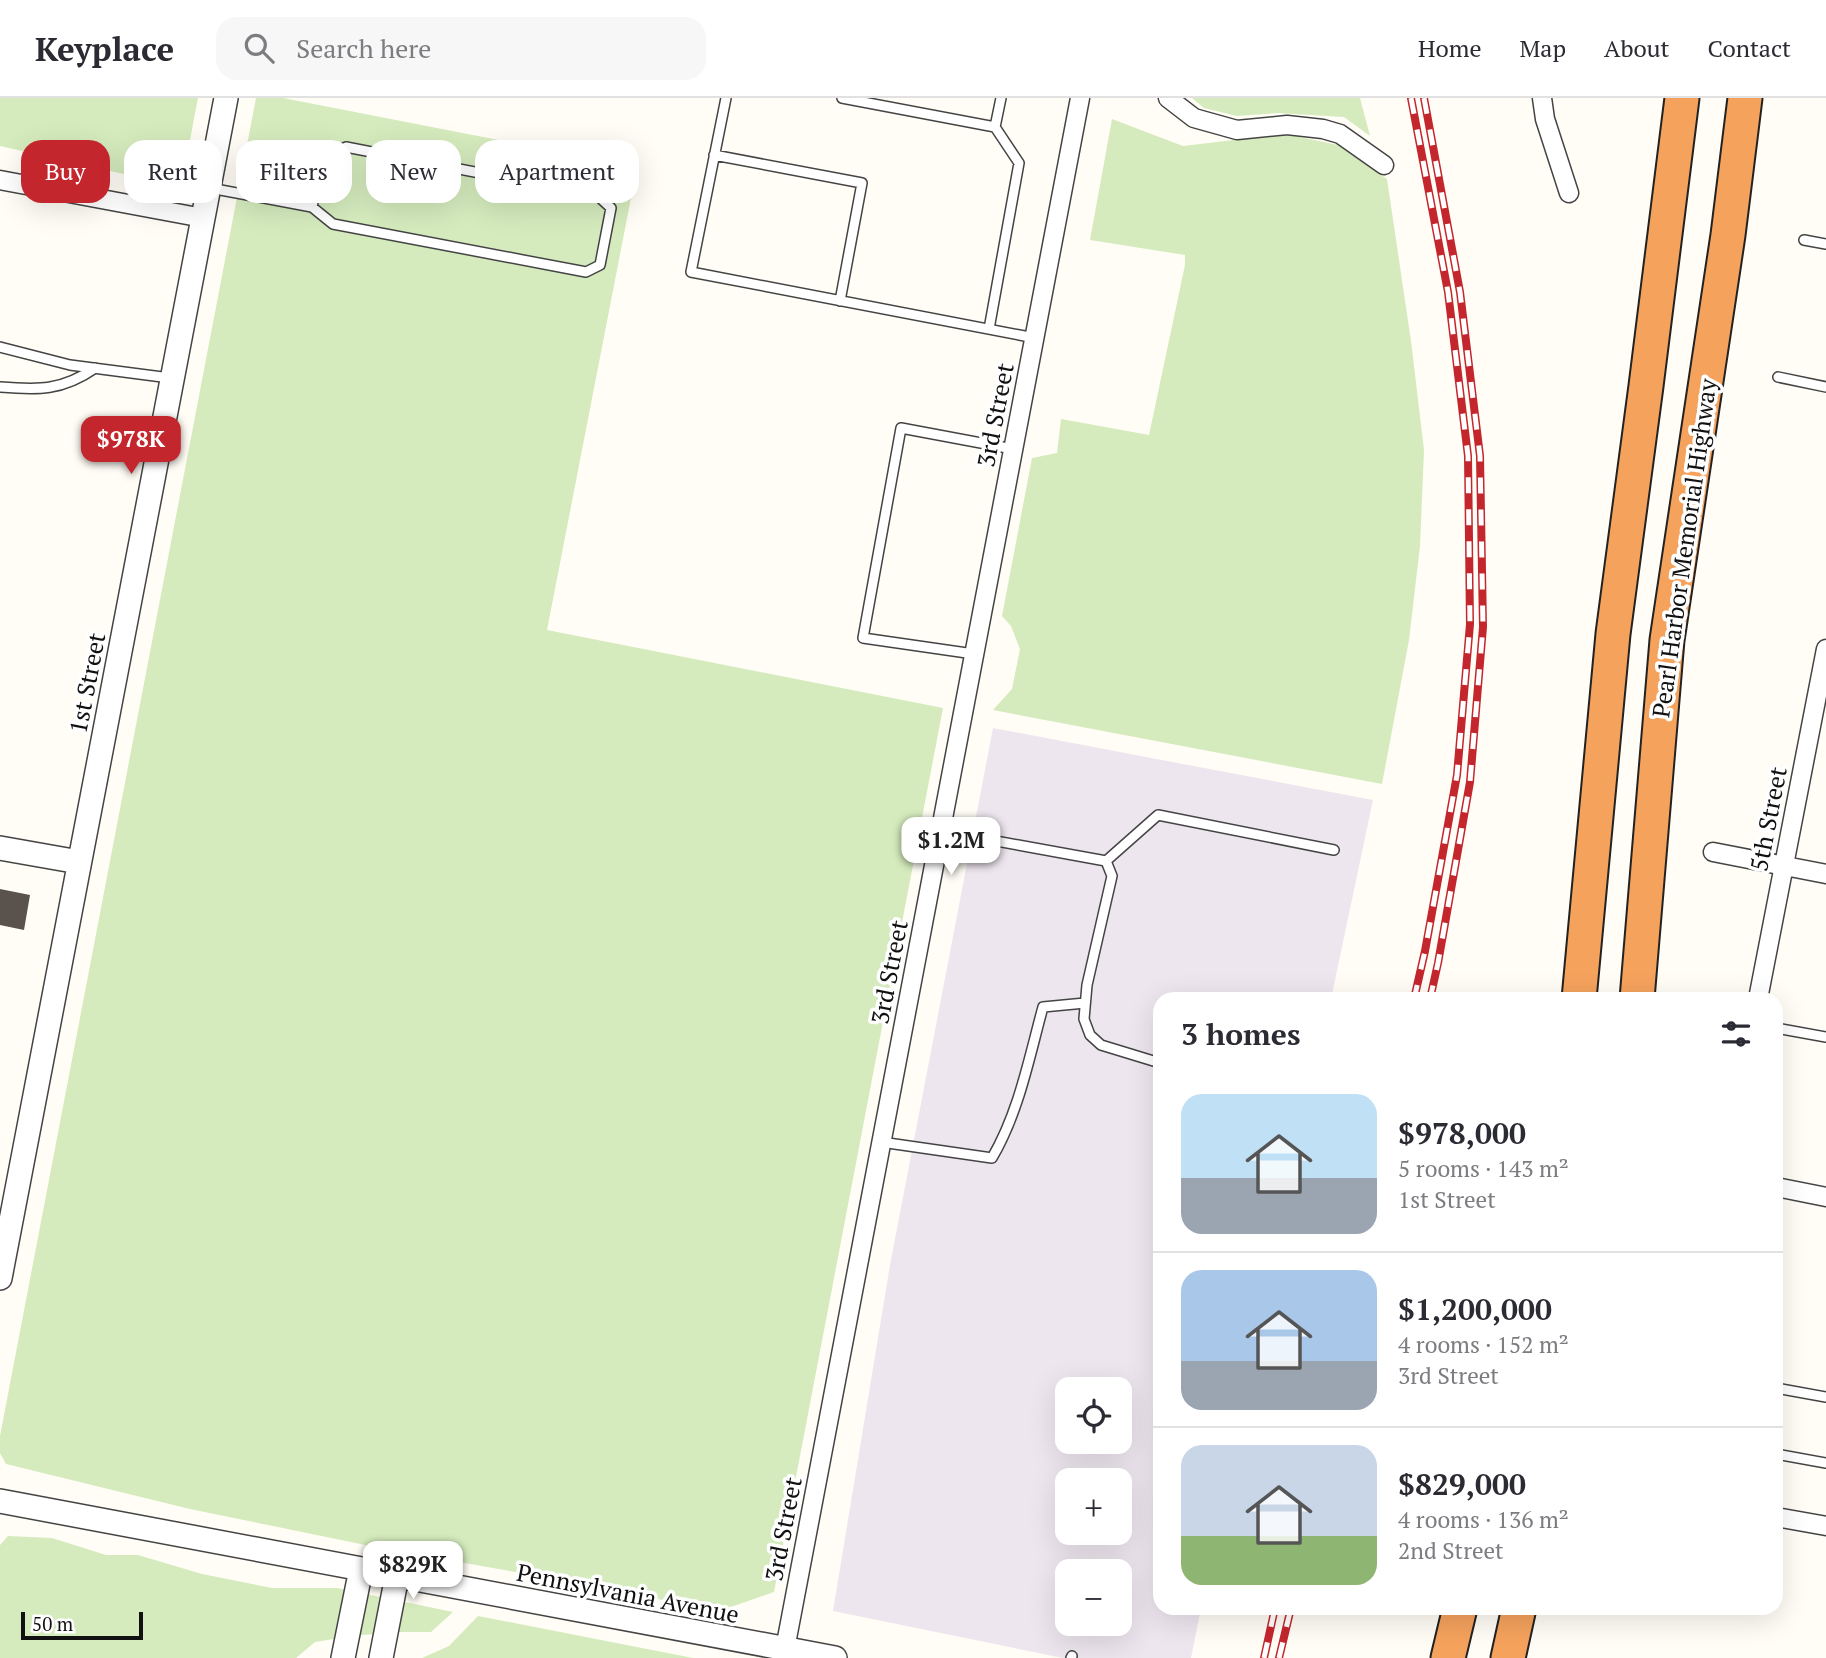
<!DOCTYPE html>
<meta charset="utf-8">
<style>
:root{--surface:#fff;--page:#f7f7f7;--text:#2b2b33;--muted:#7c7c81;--line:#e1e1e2;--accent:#c4262e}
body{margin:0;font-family:"PT Serif",serif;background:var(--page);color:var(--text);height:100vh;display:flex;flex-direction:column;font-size:26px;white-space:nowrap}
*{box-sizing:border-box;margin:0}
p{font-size:23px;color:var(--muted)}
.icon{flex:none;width:38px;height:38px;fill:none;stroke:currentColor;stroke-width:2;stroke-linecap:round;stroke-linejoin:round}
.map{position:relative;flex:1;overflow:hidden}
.panel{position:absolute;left:1153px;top:894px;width:630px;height:623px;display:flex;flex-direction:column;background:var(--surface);border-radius:21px;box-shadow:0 7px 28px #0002}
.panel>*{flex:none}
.hud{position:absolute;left:21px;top:42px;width:665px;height:63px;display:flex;gap:14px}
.controls{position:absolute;left:1055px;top:1279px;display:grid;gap:14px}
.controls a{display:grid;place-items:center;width:77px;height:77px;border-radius:14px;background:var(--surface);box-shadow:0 7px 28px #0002;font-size:35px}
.scale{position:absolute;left:21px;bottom:18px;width:122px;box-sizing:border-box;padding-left:7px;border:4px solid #111;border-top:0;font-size:19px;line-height:24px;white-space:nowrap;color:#111;-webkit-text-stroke:5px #fff;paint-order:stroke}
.price{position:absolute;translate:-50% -60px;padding:0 16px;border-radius:14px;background:#fff;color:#222;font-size:23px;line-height:46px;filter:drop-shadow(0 2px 4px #0008)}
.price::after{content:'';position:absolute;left:50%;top:42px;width:21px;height:16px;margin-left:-10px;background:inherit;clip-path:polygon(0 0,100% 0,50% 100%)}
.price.current{background:var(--accent);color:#fff}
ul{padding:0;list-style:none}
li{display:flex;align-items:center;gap:21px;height:175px;padding:0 28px}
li+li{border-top:2px solid var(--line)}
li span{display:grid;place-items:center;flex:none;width:196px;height:140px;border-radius:21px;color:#555}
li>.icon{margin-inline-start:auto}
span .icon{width:84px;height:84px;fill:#fffc;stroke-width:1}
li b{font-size:30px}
h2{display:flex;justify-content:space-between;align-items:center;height:84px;padding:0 28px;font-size:30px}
.tag{padding:0 24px;border-radius:21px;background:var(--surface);box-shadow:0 7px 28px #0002;font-size:24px;line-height:63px}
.tag.current{background:var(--accent);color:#fff}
header{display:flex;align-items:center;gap:42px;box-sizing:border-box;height:98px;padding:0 35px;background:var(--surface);border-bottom:2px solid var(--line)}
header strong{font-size:33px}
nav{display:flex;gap:38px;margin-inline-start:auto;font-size:24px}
.search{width:490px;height:63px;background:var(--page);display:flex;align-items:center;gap:18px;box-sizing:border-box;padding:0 24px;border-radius:21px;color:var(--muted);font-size:26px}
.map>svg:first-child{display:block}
.industrial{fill:#eee6ef;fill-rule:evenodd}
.green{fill:#d5ebbd}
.building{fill:#5a524d}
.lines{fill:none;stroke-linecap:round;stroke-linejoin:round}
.service-casing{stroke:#444;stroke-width:12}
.minor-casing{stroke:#444;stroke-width:21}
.tertiary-casing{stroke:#444;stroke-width:26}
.motorway-casing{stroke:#222;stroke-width:37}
.service{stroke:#fff;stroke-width:9}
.minor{stroke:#fff;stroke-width:18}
.tertiary{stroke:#fff;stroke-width:23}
.motorway{stroke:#f5a25d;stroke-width:33}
.rail-casing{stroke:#c4262e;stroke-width:8}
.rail{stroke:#fff;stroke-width:5;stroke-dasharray:16;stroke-linecap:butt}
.labels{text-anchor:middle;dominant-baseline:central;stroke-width:7;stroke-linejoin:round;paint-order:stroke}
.street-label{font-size:24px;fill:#111;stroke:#fff}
</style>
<header>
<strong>Keyplace</strong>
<div class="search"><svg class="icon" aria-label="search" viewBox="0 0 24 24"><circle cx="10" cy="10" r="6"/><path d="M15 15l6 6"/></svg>Search here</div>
<nav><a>Home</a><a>Map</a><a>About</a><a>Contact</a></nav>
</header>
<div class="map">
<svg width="1826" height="1560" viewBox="0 0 1826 1560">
<rect width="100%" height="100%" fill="#fffdf5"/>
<!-- industrial -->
<path class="industrial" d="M993,630L1373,702L1331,901H1160V1510H1201L1191,1560H1063L833,1513L890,1167ZM1068,1292H1120V1344H1068ZM1068,1382H1120V1435H1068ZM1068,1474H1120V1526H1068Z"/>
<!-- green -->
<path class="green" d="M0,0H198L181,89L0,48Z
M256,0H283L637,69L547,532L943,610L774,1494L719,1513L555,1481L380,1450L190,1411L6,1366L0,1355V1338Z
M1192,0H1360L1370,38L1344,19L1278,15L1237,18L1204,10Z
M1112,21L1183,48L1285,36L1338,47L1387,81L1411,243L1424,352L1420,448L1409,542L1382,686L993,612L1012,591L1020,551L1011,528L1002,518L1032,360L1057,355L1061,321L1149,337L1185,167V157L1090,142Z
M8,1438L52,1440L106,1457H138L202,1476L272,1490H337L453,1514L431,1534H397L352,1538L315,1544L296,1560H0V1447Z
M478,1518L693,1560H422L449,1548Z"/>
<!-- building -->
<path class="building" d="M0,791L30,797L24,832L0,827Z"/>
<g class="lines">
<!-- service casing -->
<g class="service-casing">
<path id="service" d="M726,0L691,174L1035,240
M842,0L995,29L1019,65L989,231
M995,29L1001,0
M714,57L862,85L840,203
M210,90L312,109L333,126L586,174L600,167L611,110L598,98L346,49L321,64L312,109
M1804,142L1826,146
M0,249L70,267L170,280
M1778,279L1826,289
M0,289C38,292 62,293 95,270
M974,556L863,540L901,330L1013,351
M941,733L1106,763L1112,778L1087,887L1084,921L1090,937L1101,947L1160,965
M1106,763L1158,717L1334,752
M1776,930L1826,939
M881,1044L992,1060C1019,1014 1029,960 1043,909L1085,905
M1776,1290L1826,1299
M1776,1356L1826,1365
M1071,1560L1072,1558"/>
</g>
<!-- minor casing -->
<g class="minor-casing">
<path id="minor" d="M1168,0L1194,20L1237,32L1287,27L1323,31L1340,36L1384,67
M1542,0L1545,21L1569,95
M0,82L203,120
M1713,754L1826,776
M1758,901L1826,551
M1776,1089L1826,1099
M1776,1419L1826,1428
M785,1551L1080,0"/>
</g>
<!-- tertiary casing -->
<g class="tertiary-casing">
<path id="tertiary" d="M0,750L79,764
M0,1180L226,0
M0,1403L835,1560
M343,1560L361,1471
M381,1560L397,1478"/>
</g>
<!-- motorway casing -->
<g class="motorway-casing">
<path id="motorway" d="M1579,901L1613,536L1646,288L1682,0
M1637,901L1667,542L1728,137L1745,0
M1448,1560L1460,1510
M1508,1560L1519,1510"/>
</g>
<!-- service -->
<use href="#service" class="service"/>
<!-- minor -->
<use href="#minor" class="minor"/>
<!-- tertiary -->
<use href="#tertiary" class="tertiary"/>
<!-- motorway -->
<use href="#motorway" class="motorway"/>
<!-- rail casing -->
<g class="rail-casing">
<path id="rail" d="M1411,0L1448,194L1468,358L1470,526L1457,677L1425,853L1414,901
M1424,0L1460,194L1480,358L1483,529L1470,684L1438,865L1430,901
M1264,1560L1275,1510
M1279,1560L1291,1510"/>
</g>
<!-- rail -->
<use href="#rail" class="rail"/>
</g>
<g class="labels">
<!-- street labels -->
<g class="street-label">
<text transform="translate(995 317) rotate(-79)">3rd Street</text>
<text transform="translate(1684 450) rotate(-82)">Pearl Harbor Memorial Highway</text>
<text transform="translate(87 585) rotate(-79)">1st Street</text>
<text transform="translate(1768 721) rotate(-79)">5th Street</text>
<text transform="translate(889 874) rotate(-79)">3rd Street</text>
<text transform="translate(783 1431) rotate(-79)">3rd Street</text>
<text transform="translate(628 1495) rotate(11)">Pennsylvania Avenue</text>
</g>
</g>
</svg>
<div class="controls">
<a><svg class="icon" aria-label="locate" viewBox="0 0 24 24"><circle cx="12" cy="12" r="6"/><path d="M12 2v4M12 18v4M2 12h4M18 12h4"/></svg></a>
<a>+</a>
<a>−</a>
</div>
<div class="scale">50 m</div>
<b class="price current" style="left:131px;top:378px">$978K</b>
<b class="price" style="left:951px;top:779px">$1.2M</b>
<b class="price" style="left:413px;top:1503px">$829K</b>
<div class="hud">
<a class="tag current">Buy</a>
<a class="tag">Rent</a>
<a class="tag">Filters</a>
<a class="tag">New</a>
<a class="tag">Apartment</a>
</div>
<section class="panel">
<h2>3 homes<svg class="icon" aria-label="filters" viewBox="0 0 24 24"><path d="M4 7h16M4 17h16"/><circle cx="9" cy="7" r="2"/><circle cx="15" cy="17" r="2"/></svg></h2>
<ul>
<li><span style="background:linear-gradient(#bfe0f5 60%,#9aa5b1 0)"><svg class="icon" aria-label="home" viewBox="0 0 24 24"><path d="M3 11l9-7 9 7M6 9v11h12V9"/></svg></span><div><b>$978,000</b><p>5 rooms · 143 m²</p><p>1st Street</p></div></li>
<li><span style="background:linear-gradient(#a9c7e8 65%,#9aa5b1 0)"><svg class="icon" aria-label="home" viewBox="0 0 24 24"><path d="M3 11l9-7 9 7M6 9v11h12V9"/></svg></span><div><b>$1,200,000</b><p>4 rooms · 152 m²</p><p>3rd Street</p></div></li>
<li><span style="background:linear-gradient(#c9d6e8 65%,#8fb573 0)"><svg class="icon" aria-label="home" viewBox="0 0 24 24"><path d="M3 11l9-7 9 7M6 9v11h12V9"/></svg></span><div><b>$829,000</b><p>4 rooms · 136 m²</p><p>2nd Street</p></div></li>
</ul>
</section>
</div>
